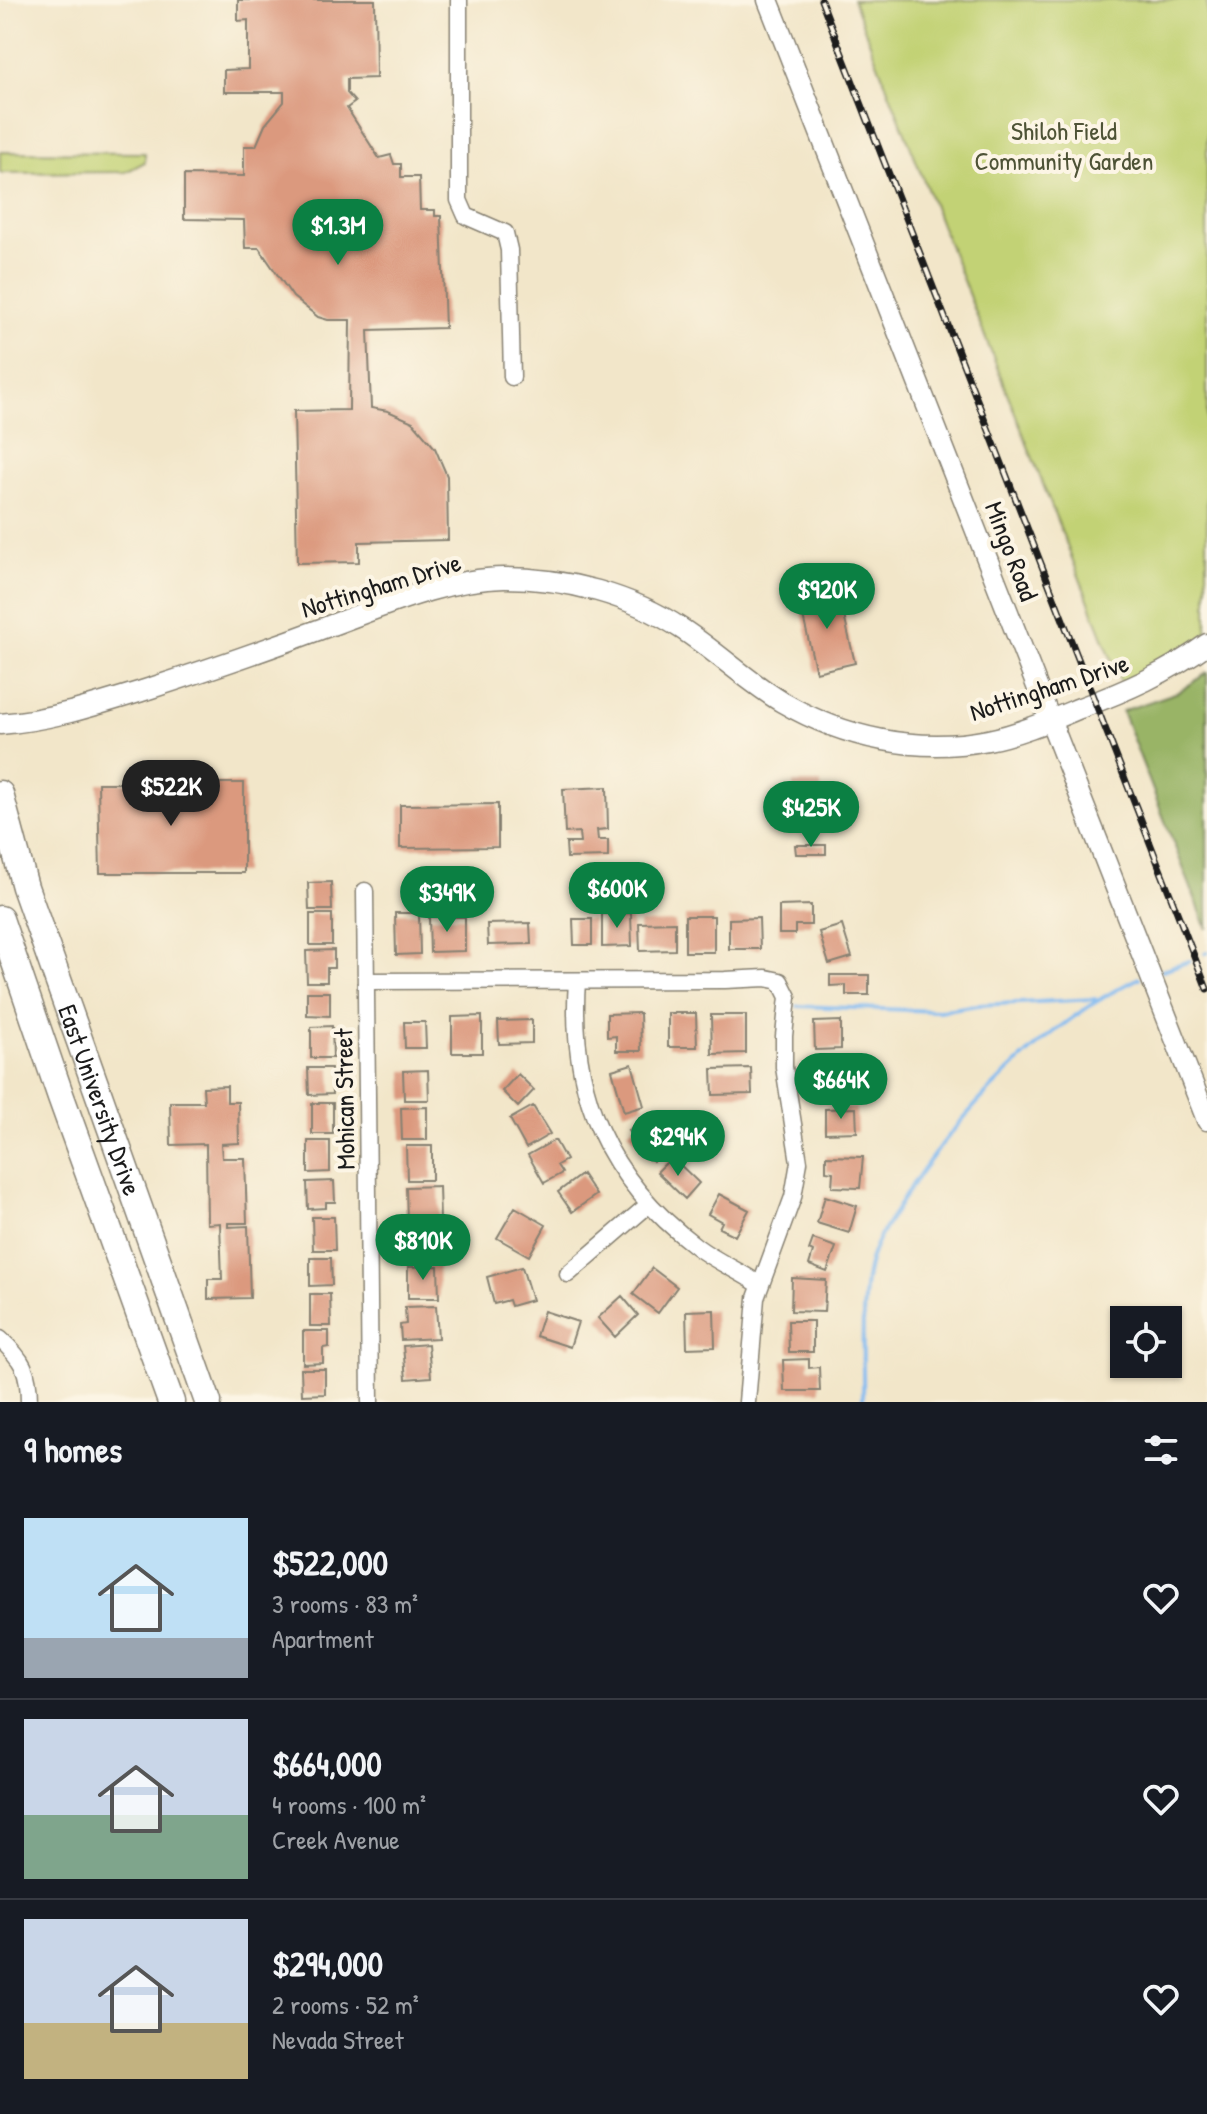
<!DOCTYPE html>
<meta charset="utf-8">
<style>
:root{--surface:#171b24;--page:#20242c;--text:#f1f3f6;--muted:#9ea1a6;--line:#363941;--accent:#0b8043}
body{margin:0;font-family:"Patrick Hand",sans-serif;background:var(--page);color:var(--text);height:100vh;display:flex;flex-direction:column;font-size:30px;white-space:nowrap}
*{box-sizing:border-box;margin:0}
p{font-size:26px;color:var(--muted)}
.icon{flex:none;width:44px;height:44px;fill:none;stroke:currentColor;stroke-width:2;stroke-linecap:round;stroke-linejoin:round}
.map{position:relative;height:1402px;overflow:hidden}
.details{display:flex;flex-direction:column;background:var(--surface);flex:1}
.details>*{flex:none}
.fabs{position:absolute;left:1110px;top:1306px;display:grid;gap:16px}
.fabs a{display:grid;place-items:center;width:72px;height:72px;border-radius:0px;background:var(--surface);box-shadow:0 2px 6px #0004;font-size:40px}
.price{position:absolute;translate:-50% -68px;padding:0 18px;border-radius:28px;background:var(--accent);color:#fff;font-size:26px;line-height:52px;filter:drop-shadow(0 2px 4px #0008)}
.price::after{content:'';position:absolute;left:50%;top:48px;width:24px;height:18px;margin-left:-12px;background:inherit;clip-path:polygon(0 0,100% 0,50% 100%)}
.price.active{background:#222;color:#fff}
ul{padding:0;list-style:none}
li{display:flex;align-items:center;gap:24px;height:200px;padding:0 24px}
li+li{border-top:2px solid var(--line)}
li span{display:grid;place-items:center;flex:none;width:224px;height:160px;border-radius:0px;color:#555}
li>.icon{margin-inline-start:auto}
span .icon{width:96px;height:96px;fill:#fffc;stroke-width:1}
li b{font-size:34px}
h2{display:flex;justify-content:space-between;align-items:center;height:96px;padding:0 24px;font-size:34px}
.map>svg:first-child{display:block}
.green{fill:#c2d274;stroke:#6f7748;stroke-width:2}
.forest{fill:#99b466;stroke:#5a6841;stroke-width:2}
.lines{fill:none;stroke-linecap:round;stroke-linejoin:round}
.stream{stroke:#80baf1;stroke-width:4}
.building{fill:#db997e}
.minor-casing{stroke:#878172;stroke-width:19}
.tertiary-casing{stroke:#878172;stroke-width:23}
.primary-casing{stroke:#878172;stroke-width:29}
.minor{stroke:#fff;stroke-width:16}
.tertiary{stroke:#fff;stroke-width:20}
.primary{stroke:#fff;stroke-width:26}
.rail-casing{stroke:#1c1c1c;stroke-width:7}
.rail{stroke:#fcf5e5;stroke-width:4;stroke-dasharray:12;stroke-linecap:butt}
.labels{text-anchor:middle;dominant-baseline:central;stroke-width:8;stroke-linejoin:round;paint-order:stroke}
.park-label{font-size:26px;fill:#4e5336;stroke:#fcf5e5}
.street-label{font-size:26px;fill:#1c1c1c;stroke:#fcf5e5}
</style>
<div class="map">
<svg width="1207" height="1402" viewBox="0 0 1207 1402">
<rect width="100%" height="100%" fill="#fcf5e5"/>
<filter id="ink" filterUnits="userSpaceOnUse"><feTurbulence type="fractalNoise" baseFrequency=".0125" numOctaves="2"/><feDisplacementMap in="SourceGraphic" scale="16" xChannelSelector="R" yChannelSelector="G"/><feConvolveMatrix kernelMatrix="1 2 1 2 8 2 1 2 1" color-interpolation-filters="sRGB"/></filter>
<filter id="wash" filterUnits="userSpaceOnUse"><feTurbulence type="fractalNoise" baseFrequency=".006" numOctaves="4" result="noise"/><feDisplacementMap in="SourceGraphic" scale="32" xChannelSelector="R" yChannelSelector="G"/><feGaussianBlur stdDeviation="1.8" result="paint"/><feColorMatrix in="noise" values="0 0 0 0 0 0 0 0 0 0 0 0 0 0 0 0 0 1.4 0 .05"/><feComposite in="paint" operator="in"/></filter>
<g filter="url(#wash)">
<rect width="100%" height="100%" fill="#f2e6c9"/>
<!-- green -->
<path class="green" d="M853,0H1207V644L1124,691Z
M0,152L145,153V162L126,172L0,173Z"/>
<!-- forest -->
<path class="forest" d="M1207,673V929L1122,711L1178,692Z"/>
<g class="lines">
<!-- stream -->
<path class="stream" d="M1205,953L1207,952
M1162,970L1190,961
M798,1006L938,1011L978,1005L1095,999
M863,1402C864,1360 859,1301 870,1261C875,1240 890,1221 901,1202C957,1114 1045,1023 1139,978"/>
</g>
<g id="blocks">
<!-- building -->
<path class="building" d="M238,0H375L376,78L347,79V93L355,102L347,108L379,158L391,155L394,164H401V177H419L420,210H435V216H441L445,328L368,330L371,408L388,411L413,422L435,448L447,476L448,540L359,542V562L297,563L294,411L349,410L350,320H328L318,317L293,297L259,248H245L244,220L184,219V175L244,176V146H256L265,125L284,102V92H224V70L248,69V20L238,21Z
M838,590L855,663L816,672L799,599Z
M98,783H244V873H100Z
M793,783H821L822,829L794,830Z
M607,787L608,829L597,830L598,840H608V857L567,858L566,843H580L579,832L565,833L563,789Z
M498,804V847L400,848V805Z
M795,845H826V854H796Z
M331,882L332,910H309L308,883Z
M811,905V925H795V934H779V906Z
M395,913H419L420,954L396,955Z
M631,913L632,946L602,947V914Z
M310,914H332V945H310Z
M685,916H714V952H685Z
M429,917H465V951L430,952Z
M759,918L760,949H729V919Z
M573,919H592V945H574Z
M675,922V950L640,951L639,923Z
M530,923L531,944L488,945L487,924Z
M842,925L852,957L829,964L819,932Z
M334,950V968H327V982H307L306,951Z
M830,975H869V995H846V985L830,986Z
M307,992H330V1016L307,1015Z
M640,1013L641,1051H616V1036L607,1037V1014Z
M668,1013H696L697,1047H668Z
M711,1015H746V1053L712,1054Z
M482,1016V1053H452V1017Z
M532,1020V1043L499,1044L498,1021Z
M841,1021V1049L815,1050L814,1022Z
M404,1022H425L426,1048H405Z
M332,1026L333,1058H311V1027Z
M850,1063V1091L819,1092L818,1064Z
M632,1064L644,1106L624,1112L612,1070Z
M308,1068H331L332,1094L309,1095Z
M751,1068L752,1094L713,1095L712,1069Z
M428,1070L429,1100H404L403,1071Z
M518,1074L534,1090L518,1107L502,1091Z
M227,1086V1102H238L239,1143L221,1144L222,1158H245L247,1223H228V1227L248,1226L250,1298L208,1299V1279H222L220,1223L207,1224L206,1144L171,1145L170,1102H204L203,1087Z
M312,1103H333V1134H312Z
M533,1106L550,1134L526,1148L510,1119Z
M427,1107V1140H402L401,1108Z
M856,1108L857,1132L825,1133V1109Z
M645,1117L670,1147L653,1161L628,1131Z
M555,1140L566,1160L557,1165L562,1173L544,1183L528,1155Z
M308,1141H330V1172L308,1173Z
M406,1146H432V1180H407Z
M826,1156L863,1157L860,1188L832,1187L833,1172L826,1171Z
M672,1157L699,1183L685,1199L657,1172Z
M582,1174L596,1195L572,1212L558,1192Z
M334,1181L335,1202H326V1208L308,1209L307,1182Z
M439,1186L440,1221H407L406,1187Z
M719,1194L749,1210L735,1236L719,1228L722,1222L708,1214Z
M825,1196L857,1206L849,1233L817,1223Z
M515,1207L546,1225L529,1256L497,1238Z
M312,1217H334L335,1250H313Z
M409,1227H437L438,1260H409Z
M813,1239L836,1247L827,1272L809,1265L813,1252L809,1250Z
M310,1258H331L332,1285L310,1286Z
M438,1266L439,1298H408V1267Z
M522,1267L532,1300L511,1306L509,1300L494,1304L487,1277Z
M652,1268L677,1287L658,1313L633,1294Z
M792,1278L826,1280L824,1312L791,1311Z
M310,1294H330L331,1326H310Z
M622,1296L638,1315L615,1337L598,1318Z
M436,1306L438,1338L401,1340L400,1325L406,1324L405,1307Z
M714,1310L715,1347L687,1348L686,1311Z
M544,1311L578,1322L570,1347L536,1336Z
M788,1321H813V1352H789Z
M303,1331H329V1347L323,1348V1363L303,1364Z
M428,1344L431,1377L406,1379L403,1346Z
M809,1359V1368L819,1367L820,1391H784L783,1360Z
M301,1369H325V1394L302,1395Z"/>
</g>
</g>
<g filter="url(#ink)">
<use href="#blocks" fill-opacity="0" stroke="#878172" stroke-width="2"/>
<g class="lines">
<!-- minor casing -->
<g class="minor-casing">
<path id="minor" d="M459,0V200L466,216L505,233L509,250L512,377
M365,891L370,1402
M366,981L725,980L766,978L780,981L788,997L784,1036V1067L799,1162L793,1197L756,1298L747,1402
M577,981C569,1093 607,1179 697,1247C717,1262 740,1271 760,1285
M568,1274L648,1205
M0,1339C23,1360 29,1370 29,1402"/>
</g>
<!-- tertiary casing -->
<g class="tertiary-casing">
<path id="tertiary" d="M768,0L1207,1120
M0,724C51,720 96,705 145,690C207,670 268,649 329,626C384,606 445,579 504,578C566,578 631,595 682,629C717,652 747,681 782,702C844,738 917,754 988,740C1019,734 1051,720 1080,708C1126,691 1167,673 1207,644"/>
</g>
<!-- primary casing -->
<g class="primary-casing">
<g id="primary">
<path id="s1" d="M0,794L25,887L208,1402"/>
<path d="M0,919L61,1097L171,1402"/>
</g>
</g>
<!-- minor -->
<use href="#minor" class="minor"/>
<!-- tertiary -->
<use href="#tertiary" class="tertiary"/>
<!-- primary -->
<use href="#primary" class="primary"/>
<!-- rail casing -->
<g class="rail-casing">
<path id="rail" d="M821,0L1207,989"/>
</g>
<!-- rail -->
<use href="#rail" class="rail"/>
</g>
</g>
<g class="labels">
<!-- park labels -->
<g class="park-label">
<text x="1064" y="130">Shiloh Field<tspan x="1064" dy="30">Community Garden</tspan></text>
</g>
<!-- street labels -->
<g class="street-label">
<text transform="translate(1012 551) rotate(69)">Mingo Road</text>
<text transform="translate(381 585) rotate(-17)">Nottingham Drive</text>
<text transform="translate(1049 687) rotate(-18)">Nottingham Drive</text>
<text stroke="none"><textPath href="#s1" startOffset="322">East University Drive</textPath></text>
<text transform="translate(344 1099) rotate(-91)">Mohican Street</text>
</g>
</g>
</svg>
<div class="fabs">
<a><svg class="icon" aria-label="locate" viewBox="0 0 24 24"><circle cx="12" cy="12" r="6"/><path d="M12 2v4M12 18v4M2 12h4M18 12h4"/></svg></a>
</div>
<b class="price" style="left:338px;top:267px">$1.3M</b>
<b class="price" style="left:827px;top:631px">$920K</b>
<b class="price active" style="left:171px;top:828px">$522K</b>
<b class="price" style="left:811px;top:849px">$425K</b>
<b class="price" style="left:617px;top:930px">$600K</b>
<b class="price" style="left:447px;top:934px">$349K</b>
<b class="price" style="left:841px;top:1121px">$664K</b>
<b class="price" style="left:678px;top:1178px">$294K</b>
<b class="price" style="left:423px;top:1282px">$810K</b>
</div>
<section class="details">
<h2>9 homes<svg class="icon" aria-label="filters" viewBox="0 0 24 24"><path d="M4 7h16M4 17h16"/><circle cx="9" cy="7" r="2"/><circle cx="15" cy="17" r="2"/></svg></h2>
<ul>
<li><span style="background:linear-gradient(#bfe0f5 75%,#9aa5b1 0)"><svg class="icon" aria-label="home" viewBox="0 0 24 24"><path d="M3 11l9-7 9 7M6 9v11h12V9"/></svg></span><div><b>$522,000</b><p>3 rooms · 83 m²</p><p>Apartment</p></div><svg class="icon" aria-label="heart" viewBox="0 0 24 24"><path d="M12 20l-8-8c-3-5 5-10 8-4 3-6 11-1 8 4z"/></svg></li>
<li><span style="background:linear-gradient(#c9d6e8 60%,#7fa58c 0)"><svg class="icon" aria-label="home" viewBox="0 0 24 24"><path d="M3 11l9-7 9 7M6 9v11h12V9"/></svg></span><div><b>$664,000</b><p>4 rooms · 100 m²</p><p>Creek Avenue</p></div><svg class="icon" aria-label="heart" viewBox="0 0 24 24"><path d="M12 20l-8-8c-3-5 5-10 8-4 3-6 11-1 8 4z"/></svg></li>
<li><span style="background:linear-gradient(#c9d6e8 65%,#c2b280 0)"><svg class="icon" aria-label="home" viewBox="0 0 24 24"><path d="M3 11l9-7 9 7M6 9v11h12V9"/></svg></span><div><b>$294,000</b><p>2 rooms · 52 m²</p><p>Nevada Street</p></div><svg class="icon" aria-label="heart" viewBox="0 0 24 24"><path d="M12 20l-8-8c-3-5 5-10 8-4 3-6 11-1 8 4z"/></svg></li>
</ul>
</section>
